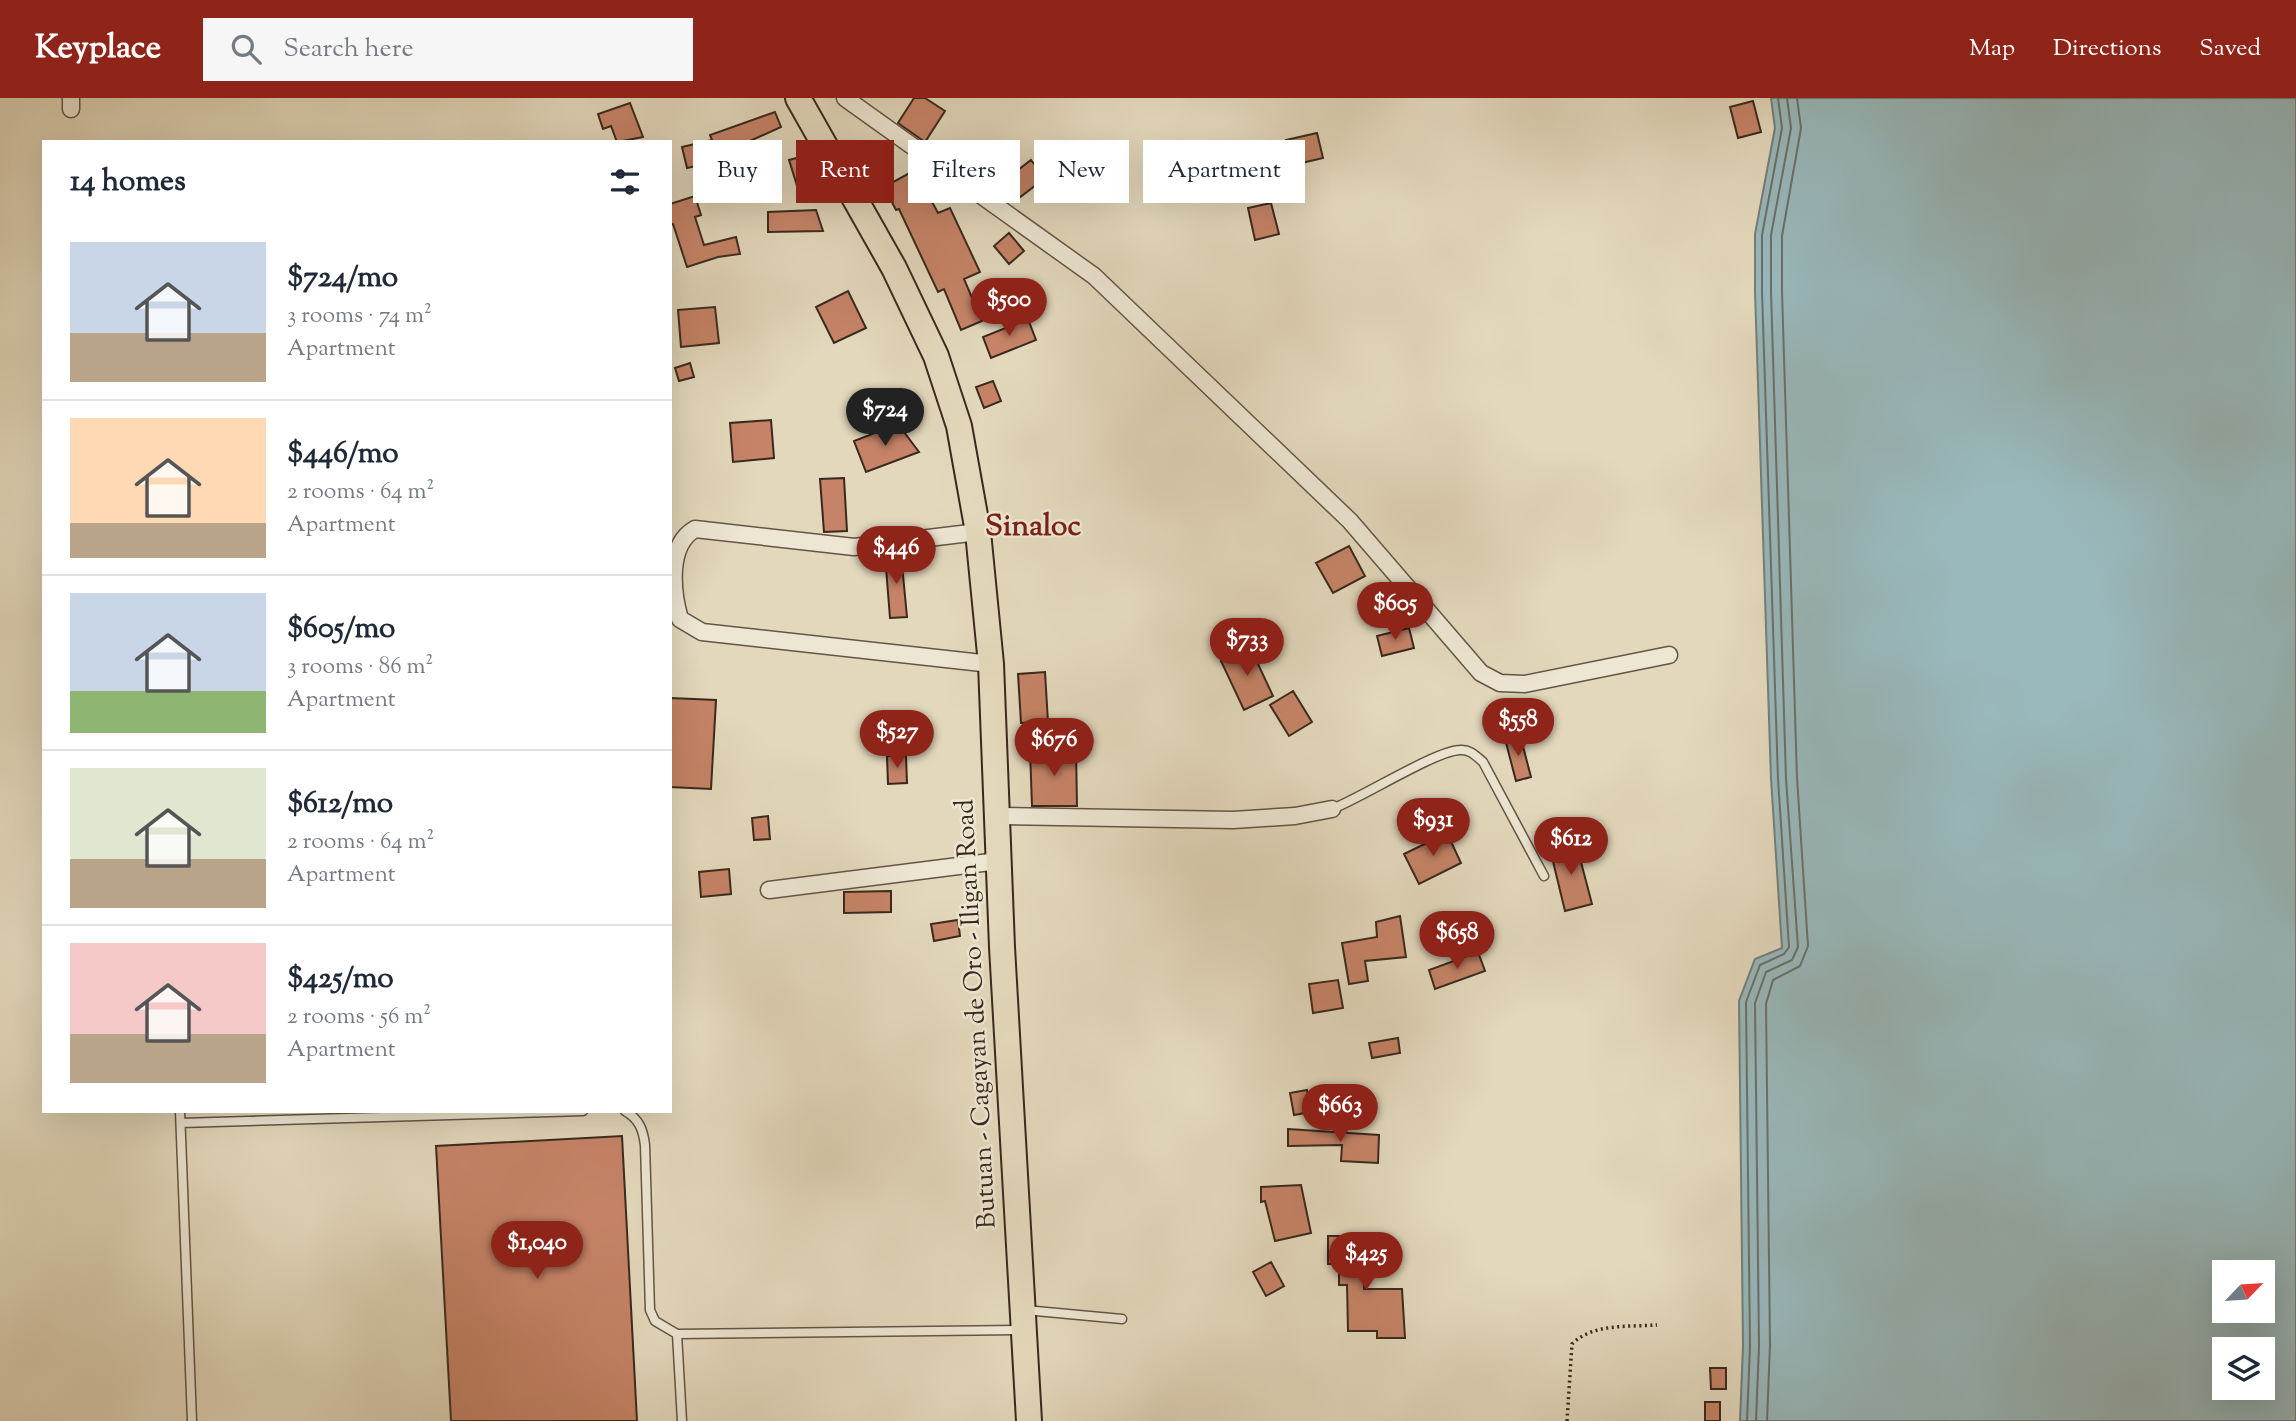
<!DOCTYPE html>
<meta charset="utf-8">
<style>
:root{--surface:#fff;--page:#f6f6f7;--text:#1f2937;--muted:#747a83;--line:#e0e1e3;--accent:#8f2418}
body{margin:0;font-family:"Sorts Mill Goudy",serif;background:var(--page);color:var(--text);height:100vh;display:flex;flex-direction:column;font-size:26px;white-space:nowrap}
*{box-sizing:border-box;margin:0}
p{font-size:23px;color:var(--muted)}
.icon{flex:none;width:38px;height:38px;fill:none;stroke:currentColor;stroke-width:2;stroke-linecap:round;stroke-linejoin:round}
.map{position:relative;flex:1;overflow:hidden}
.sheet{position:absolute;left:42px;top:42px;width:630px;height:973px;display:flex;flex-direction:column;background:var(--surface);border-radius:0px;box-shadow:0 7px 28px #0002}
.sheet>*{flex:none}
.banner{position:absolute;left:693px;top:42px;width:665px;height:63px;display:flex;gap:14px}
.needle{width:46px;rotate:65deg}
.tools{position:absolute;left:2212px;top:1162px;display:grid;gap:14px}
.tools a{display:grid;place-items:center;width:63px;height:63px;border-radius:0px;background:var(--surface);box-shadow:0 7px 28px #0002;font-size:35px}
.price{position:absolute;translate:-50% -60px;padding:0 16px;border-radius:24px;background:var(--accent);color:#fff;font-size:23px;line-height:46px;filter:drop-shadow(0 2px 4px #0008)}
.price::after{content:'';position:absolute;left:50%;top:42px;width:21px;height:16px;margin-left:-10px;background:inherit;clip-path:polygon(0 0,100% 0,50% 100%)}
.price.current{background:#222;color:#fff}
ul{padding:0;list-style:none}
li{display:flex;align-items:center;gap:21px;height:175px;padding:0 28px}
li+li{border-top:2px solid var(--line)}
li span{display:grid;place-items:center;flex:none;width:196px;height:140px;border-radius:0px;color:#555}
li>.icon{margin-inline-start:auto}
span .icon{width:84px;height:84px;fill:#fffc;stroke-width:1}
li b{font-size:30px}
h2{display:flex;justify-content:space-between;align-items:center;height:84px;padding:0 28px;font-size:30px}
.pill{padding:0 24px;border-radius:0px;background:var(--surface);box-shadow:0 7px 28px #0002;font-size:24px;line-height:63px}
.pill.current{background:var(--accent);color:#fff}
header{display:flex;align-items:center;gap:42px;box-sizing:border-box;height:98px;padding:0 35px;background:var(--accent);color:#fff}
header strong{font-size:33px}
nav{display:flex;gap:38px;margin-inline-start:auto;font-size:24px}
.search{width:490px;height:63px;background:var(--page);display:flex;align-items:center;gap:18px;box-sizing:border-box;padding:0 24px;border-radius:0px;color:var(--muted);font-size:26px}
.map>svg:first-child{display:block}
.water{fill:#99b8bb;stroke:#737f7c;stroke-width:2;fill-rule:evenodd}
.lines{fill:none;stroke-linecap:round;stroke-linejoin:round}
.shore{stroke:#69706c;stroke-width:2}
.building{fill:#c68367;stroke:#39291d;stroke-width:2}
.service-casing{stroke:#645545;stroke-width:11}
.minor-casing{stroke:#645545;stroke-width:19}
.trunk-casing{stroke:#39291d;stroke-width:28}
.path{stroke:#39291d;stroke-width:3.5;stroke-dasharray:2 3.5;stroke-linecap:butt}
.service{stroke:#ede6d3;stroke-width:8}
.minor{stroke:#ede6d3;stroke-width:16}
.trunk{stroke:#e3d8bc;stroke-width:24}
.labels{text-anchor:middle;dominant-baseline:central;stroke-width:5;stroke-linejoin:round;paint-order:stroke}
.street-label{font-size:26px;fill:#39291d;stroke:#ede6d3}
.quarter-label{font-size:30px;font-weight:bold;fill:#7a1f14;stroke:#ede6d3}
</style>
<header>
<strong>Keyplace</strong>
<div class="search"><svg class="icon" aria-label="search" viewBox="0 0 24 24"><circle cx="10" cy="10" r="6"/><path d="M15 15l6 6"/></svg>Search here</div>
<nav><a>Map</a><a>Directions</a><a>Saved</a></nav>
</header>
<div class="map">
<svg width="2296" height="1323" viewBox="0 0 2296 1323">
<rect width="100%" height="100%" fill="#e3d8bc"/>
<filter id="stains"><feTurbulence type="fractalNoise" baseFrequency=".00286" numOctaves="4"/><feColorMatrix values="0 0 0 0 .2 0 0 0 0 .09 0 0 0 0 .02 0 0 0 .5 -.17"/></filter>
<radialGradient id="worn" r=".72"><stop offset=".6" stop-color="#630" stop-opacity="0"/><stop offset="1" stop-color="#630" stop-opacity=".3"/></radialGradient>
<!-- water -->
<path class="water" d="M1771,0H2296V1323H1740L1743,1248L1739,903L1755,861L1782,850L1771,681L1755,194V136L1775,30ZM2224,1174H2263V1213H2224ZM2224,1251H2263V1290H2224Z"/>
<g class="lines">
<!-- shore -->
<path class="shore" d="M1747,1323L1750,1248L1746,904L1760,867L1784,856L1789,849L1778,681L1762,194V137L1782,30L1778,0
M1756,1323L1759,1248L1755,905L1766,874L1792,862L1798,849L1786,681L1771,194V137L1791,30L1787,0
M1767,1323L1770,1247L1766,906L1773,882L1800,868L1808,848L1797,680L1782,194V138L1801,30L1797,0"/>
</g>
<!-- building -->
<path class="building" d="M914,0H925L945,13L925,44L898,25Z
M1753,3L1761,34L1738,40L1730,9Z
M630,5L643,39L617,44L611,28L603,31L598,16Z
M775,14L781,29L712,60L713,64L687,70L682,49L712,42L710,37Z
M1317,35L1323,60L1293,67L1286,42Z
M804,58L814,89L799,94L789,62Z
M1031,62L1045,80L1019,100L1005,82Z
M915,72L938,115L950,110L980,174L964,181L982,223L961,232L944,191L938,194L899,111L896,112L884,89Z
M695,98L701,117L695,119L704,147L736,139L740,156L718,159L687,169L673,126L670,127V106Z
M1271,105L1279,136L1255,142L1248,110Z
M816,112L823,133L768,134V114Z
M1009,135L1024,153L1009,166L994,148Z
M848,193L866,230L834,245L816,209Z
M715,209L719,245L681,249L678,212Z
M1028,221L1036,242L991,260L983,239Z
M690,265L694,279L679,283L675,270Z
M993,283L1001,303L984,310L976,289Z
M771,322L774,360L733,364L730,325Z
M898,326L919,354L866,374L854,343Z
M844,380L847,433L824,434L820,381Z
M1349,448L1365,478L1333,495L1316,465Z
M901,456L907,519L890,520L885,457Z
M1409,530L1414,550L1382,558L1377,538Z
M1250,549L1273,598L1244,612L1221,563Z
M1045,574L1048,624L1021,625L1018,576Z
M1293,593L1312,624L1289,638L1270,607Z
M670,600L716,602L711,691L670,689Z
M1520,637L1531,679L1516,683L1505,641Z
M1076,651L1077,708H1032L1030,652Z
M887,658H906L907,685L888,686Z
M768,718L770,741L754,742L752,720Z
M1447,735L1461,765L1419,786L1404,756Z
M1576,745L1592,806L1565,813L1550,751Z
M729,771L731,796L701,799L699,774Z
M891,793V814L844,815V794Z
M1400,818L1406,859L1365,863L1368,883L1349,886L1342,845L1377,839L1376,824Z
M958,822L960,838L934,843L931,826Z
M1478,854L1485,873L1435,891L1429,872Z
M1338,882L1343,910L1313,915L1309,886Z
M1398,940L1400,955L1372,960L1369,945Z
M1307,992L1311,1014L1294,1017L1290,995Z
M1288,1031L1379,1037L1378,1065L1341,1063L1342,1047L1288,1048Z
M622,1038L637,1323H451L436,1048Z
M1301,1087L1311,1135L1275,1143L1265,1103L1261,1104V1089Z
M1328,1138H1364V1191H1402L1405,1240H1377V1233H1348L1347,1187H1339V1166H1328Z
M1271,1164L1284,1188L1266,1198L1253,1174Z
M1710,1270H1726V1291H1711Z
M1705,1304H1720V1323H1705Z"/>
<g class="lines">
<!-- service casing -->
<g class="service-casing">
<path id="service" d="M1332,711C1361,700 1437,652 1460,652C1470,651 1476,658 1483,664L1544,778
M180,1013L192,1323
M625,1013C639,1021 643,1031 645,1047L650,1212L655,1223L677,1236
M181,1025L583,1013
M1025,1212L1122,1221
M682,1323L677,1236L1022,1232"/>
</g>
<!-- minor casing -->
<g class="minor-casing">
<path id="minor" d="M845,0L1094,178L1350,423L1481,575L1500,585L1525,586L1669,557
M71,11V0
M978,434L854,449L695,431C667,447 672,494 680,521L702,534L991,566
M996,718L1233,722L1295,718L1332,711
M769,792L998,763"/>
</g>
<!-- trunk casing -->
<g class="trunk-casing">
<path id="trunk" d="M798,0L894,170L936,258L959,328L978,434L991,566L1002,849L1029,1323"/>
</g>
<!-- path -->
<path class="path" d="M1567,1323L1572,1246C1593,1225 1629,1229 1657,1227"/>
<!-- service -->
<use href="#service" class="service"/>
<!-- minor -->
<use href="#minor" class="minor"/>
<!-- trunk -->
<use href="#trunk" class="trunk"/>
</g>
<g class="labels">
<!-- street labels -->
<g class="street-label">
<text transform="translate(977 916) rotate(-93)">Butuan - Cagayan de Oro - Iligan Road</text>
</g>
<!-- quarter labels -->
<g class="quarter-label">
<text x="1033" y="429">Sinaloc</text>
</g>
</g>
<rect width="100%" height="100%" filter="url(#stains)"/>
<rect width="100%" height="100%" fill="url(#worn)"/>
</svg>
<div class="tools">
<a><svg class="needle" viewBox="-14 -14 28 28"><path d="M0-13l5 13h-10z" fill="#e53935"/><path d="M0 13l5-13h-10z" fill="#747a83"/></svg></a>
<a><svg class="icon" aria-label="layers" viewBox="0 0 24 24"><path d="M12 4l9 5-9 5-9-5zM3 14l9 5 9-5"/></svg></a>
</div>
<b class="price" style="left:1009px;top:240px">$500</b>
<b class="price current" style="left:885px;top:350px">$724</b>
<b class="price" style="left:896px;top:488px">$446</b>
<b class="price" style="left:1395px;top:544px">$605</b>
<b class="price" style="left:1247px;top:580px">$733</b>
<b class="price" style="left:1518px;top:660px">$558</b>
<b class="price" style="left:897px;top:672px">$527</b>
<b class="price" style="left:1054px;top:680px">$676</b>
<b class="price" style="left:1433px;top:760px">$931</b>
<b class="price" style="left:1571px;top:779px">$612</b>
<b class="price" style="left:1457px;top:873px">$658</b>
<b class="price" style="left:1340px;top:1046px">$663</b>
<b class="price" style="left:537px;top:1183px">$1,040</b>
<b class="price" style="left:1366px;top:1194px">$425</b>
<div class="banner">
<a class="pill">Buy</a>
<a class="pill current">Rent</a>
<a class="pill">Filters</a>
<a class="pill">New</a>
<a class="pill">Apartment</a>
</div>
<section class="sheet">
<h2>14 homes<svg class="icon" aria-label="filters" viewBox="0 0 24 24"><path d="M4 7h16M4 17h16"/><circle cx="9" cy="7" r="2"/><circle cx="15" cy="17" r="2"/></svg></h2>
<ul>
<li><span style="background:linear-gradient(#c9d6e8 65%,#b9a48a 0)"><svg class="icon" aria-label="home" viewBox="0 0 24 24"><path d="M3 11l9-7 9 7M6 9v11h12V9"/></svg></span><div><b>$724/mo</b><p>3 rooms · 74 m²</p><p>Apartment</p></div></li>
<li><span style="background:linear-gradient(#ffd9b3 75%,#b9a48a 0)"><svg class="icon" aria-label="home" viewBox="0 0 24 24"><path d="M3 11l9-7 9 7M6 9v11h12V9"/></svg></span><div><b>$446/mo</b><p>2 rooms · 64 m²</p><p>Apartment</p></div></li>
<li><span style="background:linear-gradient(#c9d6e8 70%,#8fb573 0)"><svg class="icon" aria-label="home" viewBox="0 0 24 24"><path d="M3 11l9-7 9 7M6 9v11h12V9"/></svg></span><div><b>$605/mo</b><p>3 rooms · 86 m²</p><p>Apartment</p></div></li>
<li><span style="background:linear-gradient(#dfe7d0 65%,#b9a48a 0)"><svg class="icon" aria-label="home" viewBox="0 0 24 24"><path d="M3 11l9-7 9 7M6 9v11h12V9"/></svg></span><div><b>$612/mo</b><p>2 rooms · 64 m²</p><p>Apartment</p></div></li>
<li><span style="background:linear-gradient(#f6c9c9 65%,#b9a48a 0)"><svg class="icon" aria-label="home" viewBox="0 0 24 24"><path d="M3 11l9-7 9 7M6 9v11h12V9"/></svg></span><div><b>$425/mo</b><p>2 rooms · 56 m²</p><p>Apartment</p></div></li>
</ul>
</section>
</div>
